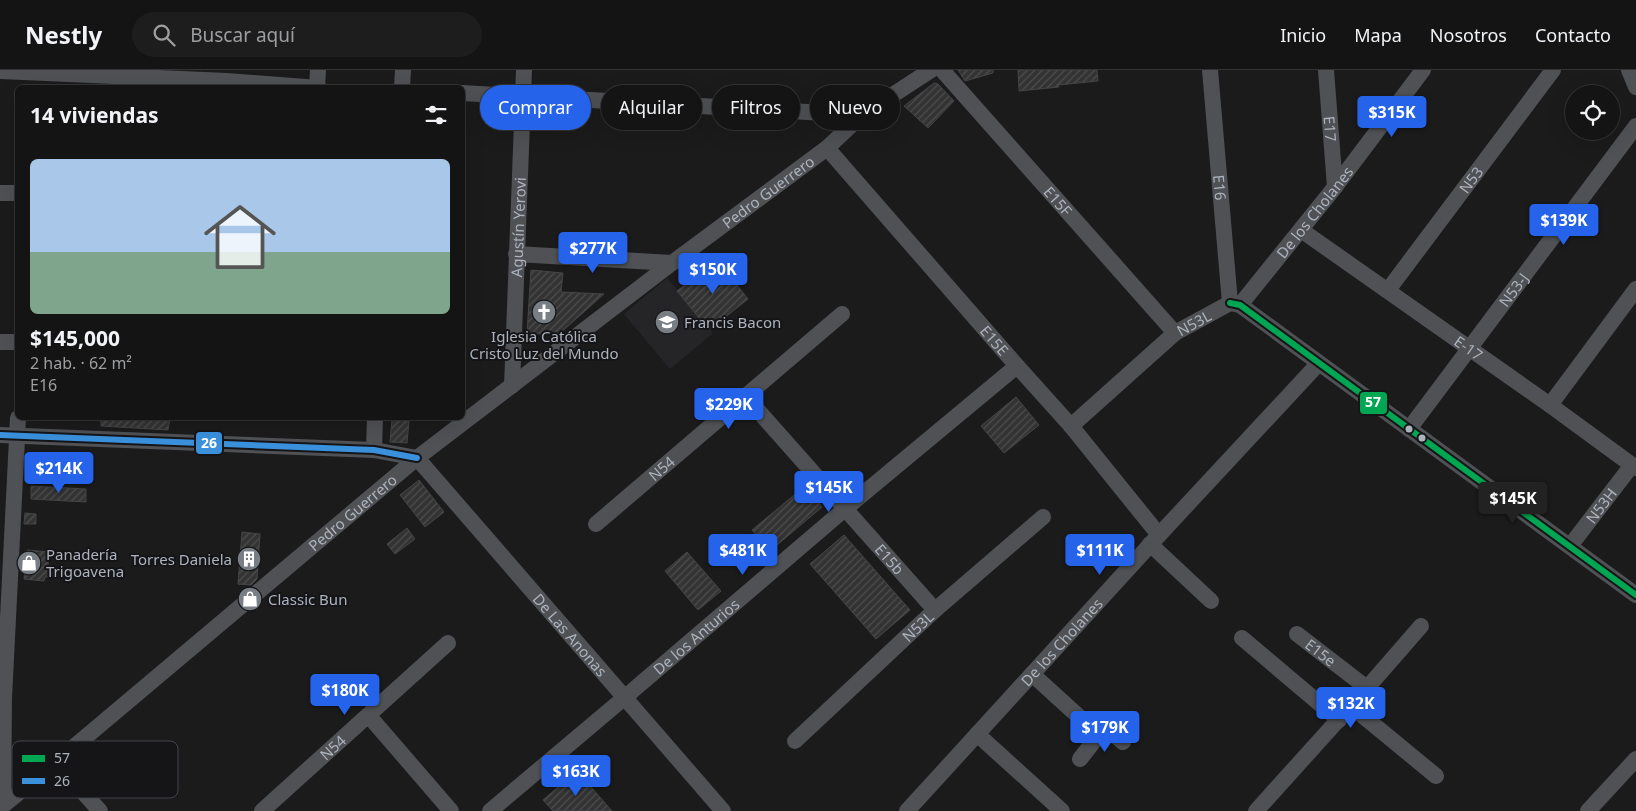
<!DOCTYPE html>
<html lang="es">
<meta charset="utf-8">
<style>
:root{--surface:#141415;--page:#1d1d1e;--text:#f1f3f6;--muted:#9d9ea0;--line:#333334;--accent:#2563eb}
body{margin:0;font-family:"Noto Sans",sans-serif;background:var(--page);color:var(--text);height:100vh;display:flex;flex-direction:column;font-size:19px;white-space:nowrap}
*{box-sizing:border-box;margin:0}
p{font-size:16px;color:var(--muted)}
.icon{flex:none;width:28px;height:28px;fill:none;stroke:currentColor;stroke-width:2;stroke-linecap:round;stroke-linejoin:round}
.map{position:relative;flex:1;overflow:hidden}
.details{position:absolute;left:15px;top:15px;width:450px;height:335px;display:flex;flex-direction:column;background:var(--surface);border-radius:8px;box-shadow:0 5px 20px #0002,0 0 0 1px var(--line)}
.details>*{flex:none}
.guide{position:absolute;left:480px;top:15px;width:475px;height:45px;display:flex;gap:10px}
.fabs{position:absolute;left:1565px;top:15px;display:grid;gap:10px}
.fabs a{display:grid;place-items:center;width:55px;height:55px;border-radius:50%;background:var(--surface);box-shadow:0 5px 20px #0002,0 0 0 1px var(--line);font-size:25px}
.price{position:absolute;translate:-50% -42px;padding:0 11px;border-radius:5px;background:var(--accent);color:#fff;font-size:16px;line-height:32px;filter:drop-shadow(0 1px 2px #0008)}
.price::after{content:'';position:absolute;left:50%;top:30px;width:15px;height:11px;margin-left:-8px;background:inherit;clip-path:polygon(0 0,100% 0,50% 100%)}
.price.active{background:#222;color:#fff}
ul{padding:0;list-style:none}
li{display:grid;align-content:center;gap:10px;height:265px;padding:0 15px}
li+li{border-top:1px solid var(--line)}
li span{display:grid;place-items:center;height:155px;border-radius:8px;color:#555}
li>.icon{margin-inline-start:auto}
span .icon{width:90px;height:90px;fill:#fffc;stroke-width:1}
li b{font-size:21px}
h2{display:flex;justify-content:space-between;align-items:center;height:60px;padding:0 15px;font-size:21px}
.tag{padding:0 18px;border-radius:22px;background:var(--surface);box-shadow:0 5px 20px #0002,0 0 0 1px var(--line);font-size:18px;line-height:45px}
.tag.active{background:var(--accent);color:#fff}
header{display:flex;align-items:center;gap:30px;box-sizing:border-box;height:70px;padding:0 25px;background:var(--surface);border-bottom:1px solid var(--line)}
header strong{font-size:24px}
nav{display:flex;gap:28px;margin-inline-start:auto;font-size:18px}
.search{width:350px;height:45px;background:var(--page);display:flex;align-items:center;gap:12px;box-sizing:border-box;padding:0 18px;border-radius:28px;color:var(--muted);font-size:19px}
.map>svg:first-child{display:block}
.built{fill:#252528}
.building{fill:url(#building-hatch);stroke:#444548}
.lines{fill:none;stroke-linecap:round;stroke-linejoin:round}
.minor{stroke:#4f5155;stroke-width:16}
.bus-1-casing{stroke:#151518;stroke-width:10}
.bus-2-casing{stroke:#151518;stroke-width:10}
.bus-1{stroke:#00a651;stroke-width:6}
.bus-2{stroke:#3a90db;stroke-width:6}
.bus-dot{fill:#acb3bd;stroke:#151518;stroke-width:2}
.labels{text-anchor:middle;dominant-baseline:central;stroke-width:4;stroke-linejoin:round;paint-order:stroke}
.street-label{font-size:15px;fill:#acb3bd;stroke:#151518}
.poi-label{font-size:15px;fill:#acb3bd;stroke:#151518;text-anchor:start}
.key{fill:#151518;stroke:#42444a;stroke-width:1}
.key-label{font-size:14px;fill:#acb3bd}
.line-badge{stroke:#151518;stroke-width:2}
.badge-label{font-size:14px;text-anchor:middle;font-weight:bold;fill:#fff}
</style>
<header>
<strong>Nestly</strong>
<div class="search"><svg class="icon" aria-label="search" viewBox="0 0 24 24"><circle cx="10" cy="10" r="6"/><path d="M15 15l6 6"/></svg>Buscar aquí</div>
<nav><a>Inicio</a><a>Mapa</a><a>Nosotros</a><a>Contacto</a></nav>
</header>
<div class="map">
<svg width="1636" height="741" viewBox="0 0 1636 741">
<defs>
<pattern id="building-hatch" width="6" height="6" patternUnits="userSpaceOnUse" patternTransform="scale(1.25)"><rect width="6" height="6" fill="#333334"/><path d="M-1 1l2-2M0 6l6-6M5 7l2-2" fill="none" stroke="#4e4e4f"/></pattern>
</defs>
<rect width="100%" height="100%" fill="#1b1b1c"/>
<!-- built -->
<path class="built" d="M667,208L713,263L670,299L624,244Z"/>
<!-- building -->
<path class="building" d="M958,0H993V3L965,11Z
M1018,0H1097L1098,11L1058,15L1059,17L1019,21Z
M934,13L938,14L954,31L928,58L904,36Z
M717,190L748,229L709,260L677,221Z
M531,200L563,203L561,222L604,224L558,265L527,263Z
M1016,327L1039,355L1004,383L981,356Z
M101,348H170L168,360L101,356Z
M392,350L409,351L407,373L390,372Z
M419,410L444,442L425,457L400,425Z
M31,416L86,419V432L31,429Z
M805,416L822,437L770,481L752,460Z
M25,443L36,444V454H24Z
M407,458L415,469L395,484L387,474Z
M242,462L260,464L257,509L251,515L238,514Z
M844,465L910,540L876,569L810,494Z
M27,480L49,482L48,495L53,498L52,507H45L44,511L24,509Z
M687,482L721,521L698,540L665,501Z
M577,701L612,741H553L543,730Z"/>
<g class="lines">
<!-- minor -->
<g class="minor">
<path id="s1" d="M942,0L1175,263"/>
<path id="s2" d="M1210,0L1230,233"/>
<path id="s3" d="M1326,0L1335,117"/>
<path d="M1629,0L1636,17"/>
<path d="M0,1L227,11L319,18"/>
<path d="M317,17L318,0"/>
<path d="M402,18L403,0"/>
<path d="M462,23L862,45"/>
<path id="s4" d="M827,78L1017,296L1071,356L1159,465"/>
<path d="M0,123H18"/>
<path id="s5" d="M1301,160L1550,335L1636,398"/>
<path d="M516,184L672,193"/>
<path id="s6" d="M1388,220L1553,0"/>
<path d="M1230,233L1240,235L1636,525"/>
<path id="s7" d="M1240,235L1335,117L1423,0"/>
<path d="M0,272H18"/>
<path id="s8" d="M512,316L524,0"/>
<path id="s9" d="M745,326L935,540"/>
<path d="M1550,335L1636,219"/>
<path id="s10" d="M1071,356L1175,263L1230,233"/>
<path id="s11" d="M1409,359L1636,56"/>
<path d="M0,365L374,380L417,388"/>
<path d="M374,380L375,348"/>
<path id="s12" d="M417,388L723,741"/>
<path id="s13" d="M596,454L842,244"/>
<path d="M1150,474L1211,531"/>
<path id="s14" d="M1570,476L1632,395"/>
<path id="s15" d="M1297,564L1367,618"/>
<path d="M1242,568L1339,650"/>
<path d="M1032,604L1099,665"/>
<path d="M1351,636L1436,706"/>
<path d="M369,646L451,741"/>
<path d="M977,664L1062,741"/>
<path id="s16" d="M795,671L935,540L1043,447"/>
<path d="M1080,689L1105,657L1123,672"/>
<path d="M56,692L100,741"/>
<path d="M3,735L4,628L18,348"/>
<path id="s17" d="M0,738L56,692L417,388L672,193L827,78L862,45L931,0"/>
<path id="s18" d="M262,741L448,573"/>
<path id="s19" d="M490,741L624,628L846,438L1017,296"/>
<path id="s20" d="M907,741L1159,465L1319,293"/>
<path d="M1256,741L1367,618L1421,556"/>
<path d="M1588,741L1636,689"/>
</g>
<!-- bus-1 casing -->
<g class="bus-1-casing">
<path id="bus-1" d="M1230,233L1240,235L1636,525"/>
</g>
<!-- bus-2 casing -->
<g class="bus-2-casing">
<path id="bus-2" d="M0,365L374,380L417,388"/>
</g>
<!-- bus-1 -->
<use href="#bus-1" class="bus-1"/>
<!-- bus-2 -->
<use href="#bus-2" class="bus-2"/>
</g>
<!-- icons -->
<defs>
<g id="church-disc" transform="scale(1.25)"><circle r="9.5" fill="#797e85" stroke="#151518"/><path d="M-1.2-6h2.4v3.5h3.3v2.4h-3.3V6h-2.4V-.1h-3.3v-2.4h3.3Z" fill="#fff"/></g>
<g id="school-disc" transform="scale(1.25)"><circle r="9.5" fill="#797e85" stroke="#151518"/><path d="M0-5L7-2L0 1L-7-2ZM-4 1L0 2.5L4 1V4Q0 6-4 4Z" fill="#fff"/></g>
<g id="building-disc" transform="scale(1.25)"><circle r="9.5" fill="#797e85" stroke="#151518"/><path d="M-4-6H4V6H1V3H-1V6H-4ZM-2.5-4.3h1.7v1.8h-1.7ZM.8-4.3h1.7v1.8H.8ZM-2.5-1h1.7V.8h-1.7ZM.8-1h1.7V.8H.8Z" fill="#fff"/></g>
<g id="shop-disc" transform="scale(1.25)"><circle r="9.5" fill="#797e85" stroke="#151518"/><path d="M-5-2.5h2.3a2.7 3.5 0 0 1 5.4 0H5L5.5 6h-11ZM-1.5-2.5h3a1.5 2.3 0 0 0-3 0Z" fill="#fff"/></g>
</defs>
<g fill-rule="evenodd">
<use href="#church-disc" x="544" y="242"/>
<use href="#school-disc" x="667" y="252"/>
<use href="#building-disc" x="249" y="489"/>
<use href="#shop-disc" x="29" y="493"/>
<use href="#shop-disc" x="250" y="529"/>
</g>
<!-- markers -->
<g class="bus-dot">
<circle cx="1409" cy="359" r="4.5"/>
<circle cx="1422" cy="368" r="4.5"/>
</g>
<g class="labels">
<!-- street labels -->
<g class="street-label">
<text stroke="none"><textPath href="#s3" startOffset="59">E17</textPath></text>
<text stroke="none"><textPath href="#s6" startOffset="138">N53</textPath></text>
<text stroke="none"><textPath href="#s2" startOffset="118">E16</textPath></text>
<text stroke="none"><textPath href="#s17" startOffset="985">Pedro Guerrero</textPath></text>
<text stroke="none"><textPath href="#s1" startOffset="175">E15F</textPath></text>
<text stroke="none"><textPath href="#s7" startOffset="119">De los Cholanes</textPath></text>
<text stroke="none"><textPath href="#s8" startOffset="159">Agustín Yerovi</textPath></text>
<text stroke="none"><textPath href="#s11" startOffset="174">N53-J</textPath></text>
<text stroke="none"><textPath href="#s10" startOffset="161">N53L</textPath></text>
<text stroke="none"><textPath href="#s4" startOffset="255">E15E</textPath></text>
<text stroke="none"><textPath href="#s5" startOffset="205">E-17</textPath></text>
<text stroke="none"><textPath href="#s13" startOffset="86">N54</textPath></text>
<text stroke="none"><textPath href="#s14" startOffset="51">N53H</textPath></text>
<text stroke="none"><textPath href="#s17" startOffset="460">Pedro Guerrero</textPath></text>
<text stroke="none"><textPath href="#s9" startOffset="218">E15b</textPath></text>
<text stroke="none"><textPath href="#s16" startOffset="168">N53L</textPath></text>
<text stroke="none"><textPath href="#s12" startOffset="234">De Las Anonas</textPath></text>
<text stroke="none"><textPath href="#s19" startOffset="270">De los Anturios</textPath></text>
<text stroke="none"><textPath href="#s20" startOffset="229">De los Cholanes</textPath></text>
<text stroke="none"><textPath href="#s15" startOffset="30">E15e</textPath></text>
<text stroke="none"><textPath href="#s18" startOffset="95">N54</textPath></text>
</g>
<!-- poi labels -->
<g class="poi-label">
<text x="684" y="252">Francis Bacon</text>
<text x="544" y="266" text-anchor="middle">Iglesia Católica<tspan x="544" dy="17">Cristo Luz del Mundo</tspan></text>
<text x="46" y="484">Panadería<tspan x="46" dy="17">Trigoavena</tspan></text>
<text x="232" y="489" text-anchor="end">Torres Daniela</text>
<text x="268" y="529">Classic Bun</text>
</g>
</g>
<!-- legend -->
<rect x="12" y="671" width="166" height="57" rx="8" class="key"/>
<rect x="22" y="685" width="23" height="7" fill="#00a651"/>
<rect x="22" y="708" width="23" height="6" fill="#3a90db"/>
<g class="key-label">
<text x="54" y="693">57</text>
<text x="54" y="716">26</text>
</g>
<g class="line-badge">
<rect x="1359" y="321" width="29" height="24" rx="5" fill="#00a651"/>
<rect x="195" y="361" width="28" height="24" rx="5" fill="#3a90db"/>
</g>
<g class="badge-label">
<text x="1373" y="337">57</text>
<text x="209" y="378">26</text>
</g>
</svg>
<div class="fabs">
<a><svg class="icon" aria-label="locate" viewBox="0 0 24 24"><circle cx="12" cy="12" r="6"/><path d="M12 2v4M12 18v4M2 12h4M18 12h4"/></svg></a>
</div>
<b class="price" style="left:1392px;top:68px">$315K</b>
<b class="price" style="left:1564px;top:176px">$139K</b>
<b class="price" style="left:593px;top:204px">$277K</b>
<b class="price" style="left:713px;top:225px">$150K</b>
<b class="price" style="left:729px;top:360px">$229K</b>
<b class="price" style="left:59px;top:424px">$214K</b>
<b class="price" style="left:829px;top:443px">$145K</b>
<b class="price active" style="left:1513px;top:454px">$145K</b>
<b class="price" style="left:743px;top:506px">$481K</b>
<b class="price" style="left:1100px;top:506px">$111K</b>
<b class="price" style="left:345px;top:646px">$180K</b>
<b class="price" style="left:1351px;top:659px">$132K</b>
<b class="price" style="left:1105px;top:683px">$179K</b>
<b class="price" style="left:576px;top:727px">$163K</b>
<div class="guide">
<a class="tag active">Comprar</a>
<a class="tag">Alquilar</a>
<a class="tag">Filtros</a>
<a class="tag">Nuevo</a>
</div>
<section class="details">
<h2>14 viviendas<svg class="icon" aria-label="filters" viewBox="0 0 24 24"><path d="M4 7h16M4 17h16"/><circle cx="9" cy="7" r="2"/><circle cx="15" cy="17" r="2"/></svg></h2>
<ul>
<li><span style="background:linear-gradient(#a9c7e8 60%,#7fa58c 0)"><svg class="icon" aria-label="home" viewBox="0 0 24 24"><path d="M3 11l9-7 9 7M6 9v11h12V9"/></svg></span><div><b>$145,000</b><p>2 hab. · 62 m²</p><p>E16</p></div></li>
</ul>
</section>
</div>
